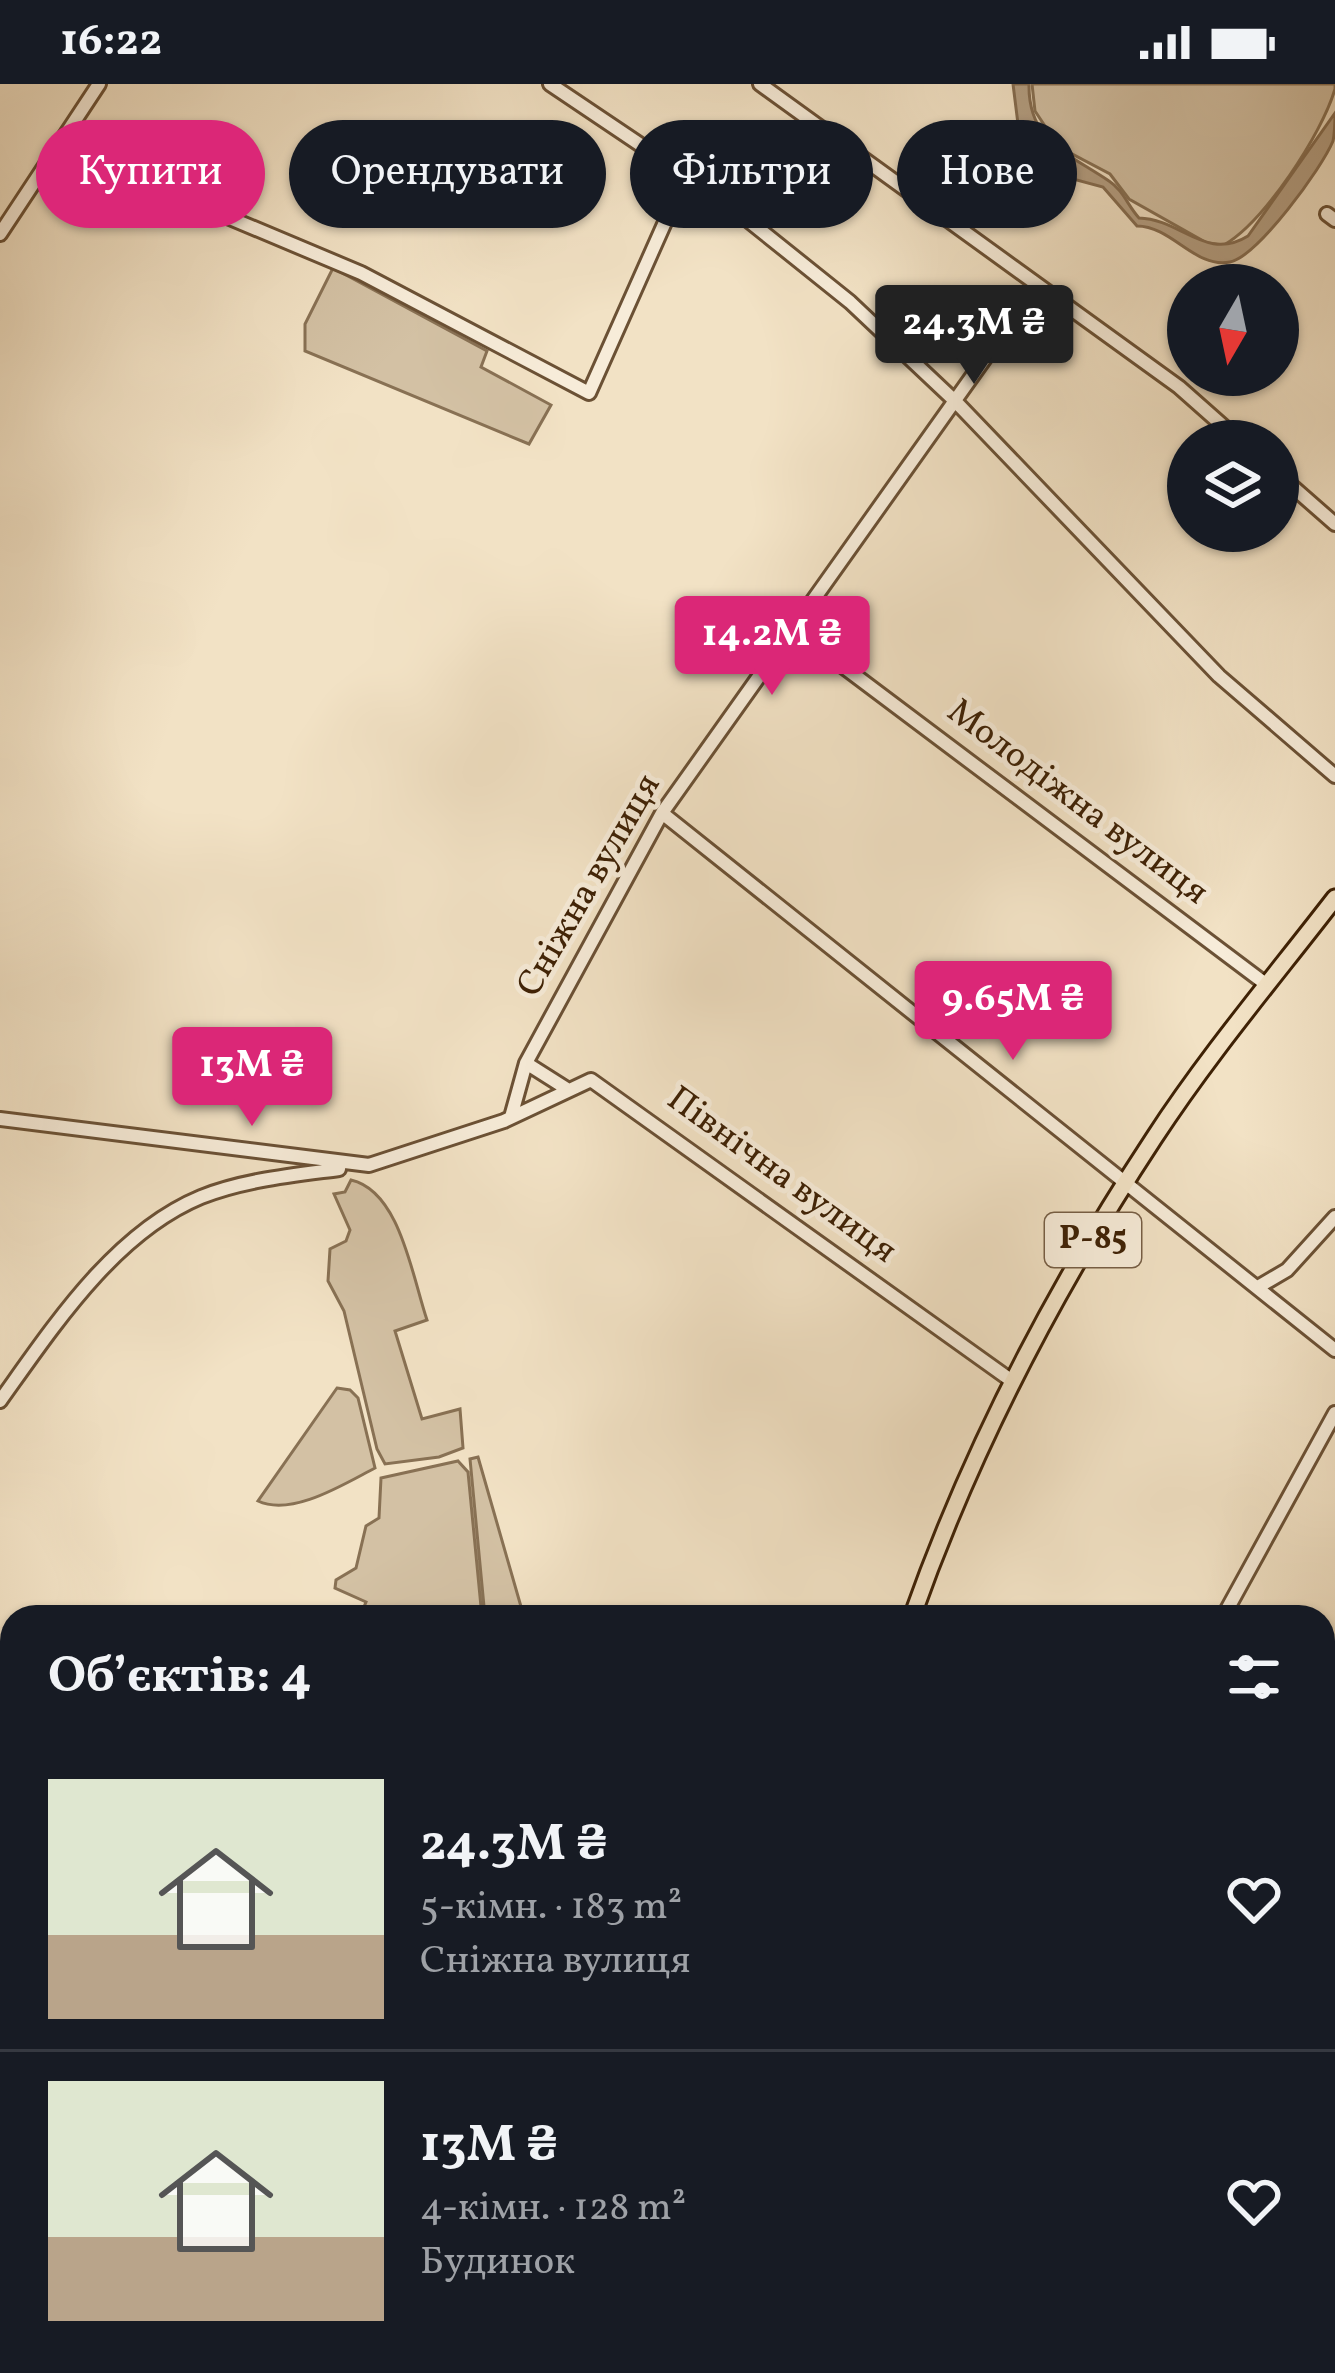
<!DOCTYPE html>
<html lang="uk">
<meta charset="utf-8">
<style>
:root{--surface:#171b24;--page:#242831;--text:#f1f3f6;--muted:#9ea1a6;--line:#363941;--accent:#db2777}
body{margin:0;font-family:Vollkorn,serif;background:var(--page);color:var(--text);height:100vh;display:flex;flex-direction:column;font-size:45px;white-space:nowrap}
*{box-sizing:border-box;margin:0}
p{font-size:39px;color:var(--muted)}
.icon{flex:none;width:66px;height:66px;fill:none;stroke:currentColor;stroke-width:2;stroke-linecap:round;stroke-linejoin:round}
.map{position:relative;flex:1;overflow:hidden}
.sheet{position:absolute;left:0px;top:1521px;width:1335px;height:768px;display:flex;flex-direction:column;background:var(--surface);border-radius:36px 36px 0 0;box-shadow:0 3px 9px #0004}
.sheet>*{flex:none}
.top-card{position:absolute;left:36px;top:36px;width:1263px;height:108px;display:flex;gap:24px}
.needle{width:78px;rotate:189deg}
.buttons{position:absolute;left:1167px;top:180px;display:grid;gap:24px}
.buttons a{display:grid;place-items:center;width:132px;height:132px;border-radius:50%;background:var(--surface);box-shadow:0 3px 9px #0004;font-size:60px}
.price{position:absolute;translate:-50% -102px;padding:0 27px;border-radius:12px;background:var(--accent);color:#fff;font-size:39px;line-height:78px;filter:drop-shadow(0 3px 6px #0008)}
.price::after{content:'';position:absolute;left:50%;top:72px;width:36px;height:27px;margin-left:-18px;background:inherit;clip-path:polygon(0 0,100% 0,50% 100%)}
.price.active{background:#222;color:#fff}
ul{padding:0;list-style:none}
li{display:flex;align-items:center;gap:36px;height:300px;padding:0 48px}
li+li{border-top:3px solid var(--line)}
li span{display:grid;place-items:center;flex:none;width:336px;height:240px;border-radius:0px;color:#555}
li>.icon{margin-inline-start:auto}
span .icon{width:144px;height:144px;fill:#fffc;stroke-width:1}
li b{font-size:51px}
h2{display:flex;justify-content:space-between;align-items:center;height:144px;padding:0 48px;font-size:51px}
.pill{padding:0 42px;border-radius:54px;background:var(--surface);box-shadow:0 3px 9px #0004;font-size:42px;line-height:108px}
.pill.active{background:var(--accent);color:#fff}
.status{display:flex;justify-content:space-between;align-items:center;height:84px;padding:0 60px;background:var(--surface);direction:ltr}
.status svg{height:33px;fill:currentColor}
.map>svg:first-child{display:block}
.green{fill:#d3c1a4;stroke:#887154;stroke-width:3}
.water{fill:#b5a084;stroke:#856d51;stroke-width:3}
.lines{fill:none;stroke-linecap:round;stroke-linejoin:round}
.minor-casing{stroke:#6b5135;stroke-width:18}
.major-casing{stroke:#3e2105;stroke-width:21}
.minor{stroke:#f7ecd9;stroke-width:12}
.major{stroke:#f2e2c5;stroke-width:15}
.labels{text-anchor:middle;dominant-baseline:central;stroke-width:10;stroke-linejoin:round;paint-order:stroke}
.shield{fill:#f7ecd9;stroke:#765e45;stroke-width:3}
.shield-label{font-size:33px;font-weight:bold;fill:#3e2105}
.street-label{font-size:36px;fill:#3e2105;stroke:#f7ecd9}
</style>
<div class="status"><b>16:22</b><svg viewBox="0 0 49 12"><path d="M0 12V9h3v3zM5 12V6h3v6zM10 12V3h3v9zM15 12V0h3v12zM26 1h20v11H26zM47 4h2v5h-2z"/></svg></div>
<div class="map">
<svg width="1335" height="2289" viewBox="0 0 1335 2289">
<rect width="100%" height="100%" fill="#f2e2c5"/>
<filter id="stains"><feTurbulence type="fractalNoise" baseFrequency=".00167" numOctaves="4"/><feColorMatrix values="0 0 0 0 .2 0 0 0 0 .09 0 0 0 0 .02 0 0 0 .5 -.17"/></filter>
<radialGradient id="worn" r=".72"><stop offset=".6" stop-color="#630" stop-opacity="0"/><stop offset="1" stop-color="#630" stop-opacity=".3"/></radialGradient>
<!-- green -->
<path class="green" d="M1032,0H1335V5C1322,50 1264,138 1224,161L1207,159L1129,115L1110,90L1059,63L1035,27Z
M333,184L487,267L481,283L551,321L529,360L305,267V240Z
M351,1096C400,1107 412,1192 427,1236L395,1247L422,1335L460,1325L463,1364L439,1373L385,1380L377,1365L344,1227L328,1197L330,1165L346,1157L350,1146L334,1110L345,1108Z
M337,1304L350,1306L358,1314L375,1384C344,1400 292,1433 258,1417Z
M478,1373L524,1533H485L470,1375Z
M458,1377L468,1388L482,1533H346L361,1530L366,1518L335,1504L336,1496L356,1484L366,1442L379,1434L381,1394Z
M1323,1739L1335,1743V2128L1323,2120Z
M12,2243V2277H202L189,2289H0V2244Z"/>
<!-- water -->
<path class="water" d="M1013,0H1029C1028,58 1068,69 1109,97C1123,106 1128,122 1139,134C1181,135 1206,178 1248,152L1335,29C1335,38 1335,48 1333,57C1322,84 1258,172 1230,178C1195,185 1172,142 1137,142L1103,103L1058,91L1018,40Z"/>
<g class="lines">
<!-- minor casing -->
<g class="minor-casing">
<path id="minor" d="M550,0L724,117L850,218L956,318L1219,592L1335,692
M760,0L1179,303L1240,357
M61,63L361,189L589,309L686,91
M1327,130L1335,136
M0,150L99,0
M1278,390L1335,440
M792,544L1267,901
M662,729L1335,1266
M526,979L567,1005
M511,1033L526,979L662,729L1037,201
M0,1035L369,1081L504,1037L591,996L1012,1297
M1258,1203L1287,1186L1335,1133
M0,1317C53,1243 114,1149 201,1113C243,1096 294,1091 339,1085
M1223,1533L1335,1329"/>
</g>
<!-- major casing -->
<g class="major-casing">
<path id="major" d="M912,1533C971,1366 1056,1203 1154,1054C1208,971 1274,893 1335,814
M693,2289L695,2277"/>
</g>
<!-- minor -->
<use href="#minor" class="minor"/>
<!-- major -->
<use href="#major" class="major"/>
</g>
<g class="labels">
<!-- shield labels -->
<rect class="shield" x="1045" y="1129" width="96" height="54" rx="9"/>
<g class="shield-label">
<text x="1093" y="1156">Р-85</text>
</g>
<!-- street labels -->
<g class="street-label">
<text transform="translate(1077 719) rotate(37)">Молодіжна вулиця</text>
<text transform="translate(590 802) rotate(-60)">Сніжна вулиця</text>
<text transform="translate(781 1092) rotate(36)">Північна вулиця</text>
</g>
</g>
<rect width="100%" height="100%" filter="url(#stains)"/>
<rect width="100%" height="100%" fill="url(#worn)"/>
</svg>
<div class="buttons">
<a><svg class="needle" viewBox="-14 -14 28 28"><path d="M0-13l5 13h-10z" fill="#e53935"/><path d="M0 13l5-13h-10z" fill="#9ea1a6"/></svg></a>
<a><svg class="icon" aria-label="layers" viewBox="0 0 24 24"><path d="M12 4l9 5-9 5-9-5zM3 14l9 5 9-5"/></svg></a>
</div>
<b class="price active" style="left:974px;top:303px">24.3M ₴</b>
<b class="price" style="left:772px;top:614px">14.2M ₴</b>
<b class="price" style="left:1013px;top:979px">9.65M ₴</b>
<b class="price" style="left:252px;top:1045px">13M ₴</b>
<div class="top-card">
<a class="pill active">Купити</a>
<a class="pill">Орендувати</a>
<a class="pill">Фільтри</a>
<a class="pill">Нове</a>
</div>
<section class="sheet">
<h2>Об’єктів: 4<svg class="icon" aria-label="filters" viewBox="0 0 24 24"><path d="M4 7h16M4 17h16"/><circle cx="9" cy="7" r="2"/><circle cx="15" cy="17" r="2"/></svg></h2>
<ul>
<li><span style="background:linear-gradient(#dfe7d0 65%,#b9a48a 0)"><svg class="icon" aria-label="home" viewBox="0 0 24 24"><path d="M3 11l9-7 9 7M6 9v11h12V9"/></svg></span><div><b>24.3M ₴</b><p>5-кімн. · 183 m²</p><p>Сніжна вулиця</p></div><svg class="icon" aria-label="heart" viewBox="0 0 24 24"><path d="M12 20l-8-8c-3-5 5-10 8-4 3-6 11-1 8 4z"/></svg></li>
<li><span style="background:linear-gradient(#dfe7d0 65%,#b9a48a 0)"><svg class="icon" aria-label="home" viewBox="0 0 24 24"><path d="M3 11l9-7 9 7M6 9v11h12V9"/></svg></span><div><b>13M ₴</b><p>4-кімн. · 128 m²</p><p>Будинок</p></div><svg class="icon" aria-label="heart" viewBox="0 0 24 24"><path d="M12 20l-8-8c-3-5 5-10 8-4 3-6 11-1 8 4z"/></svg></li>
</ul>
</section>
</div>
